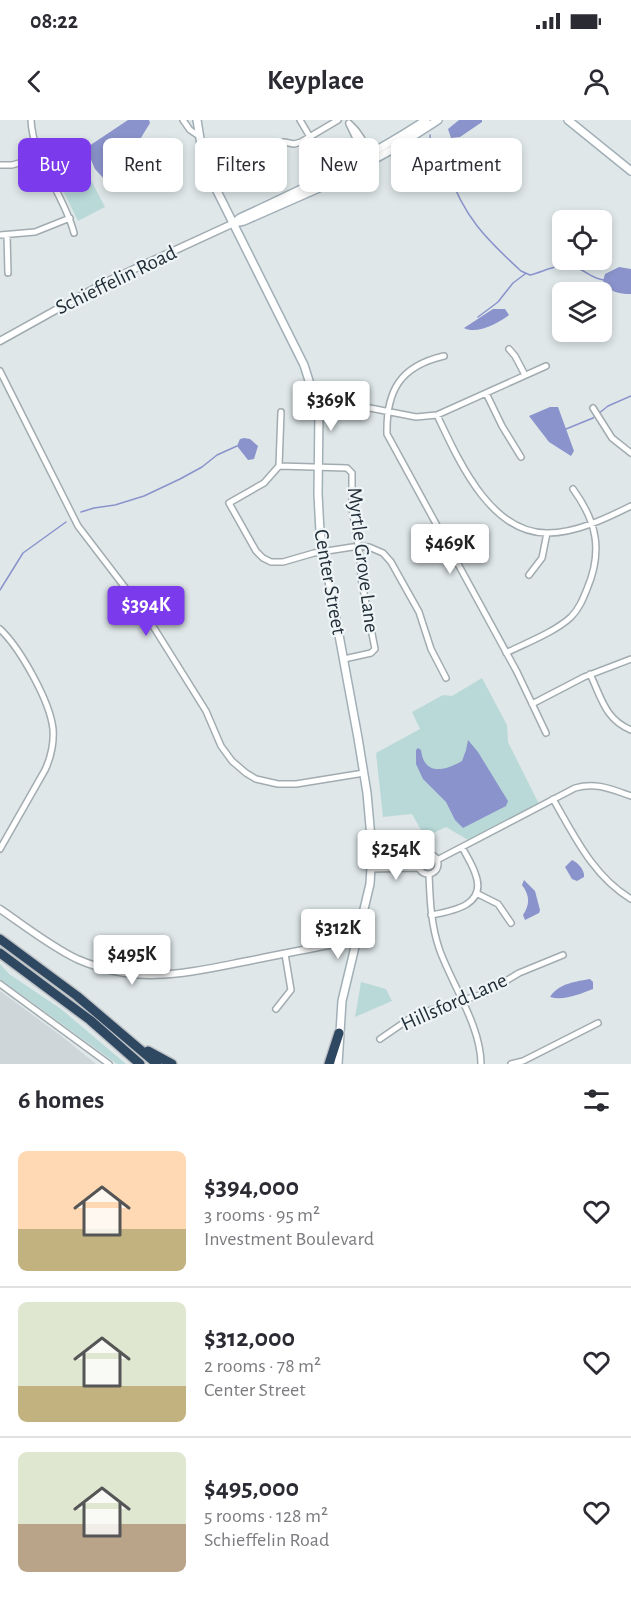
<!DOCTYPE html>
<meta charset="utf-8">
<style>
:root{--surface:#fff;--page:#f2f2f3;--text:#2b2b33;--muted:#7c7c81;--line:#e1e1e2;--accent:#7c3aed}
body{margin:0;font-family:"Alegreya Sans",sans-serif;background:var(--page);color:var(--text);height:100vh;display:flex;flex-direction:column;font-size:22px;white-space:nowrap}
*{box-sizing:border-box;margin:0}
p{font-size:20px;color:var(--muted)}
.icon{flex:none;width:33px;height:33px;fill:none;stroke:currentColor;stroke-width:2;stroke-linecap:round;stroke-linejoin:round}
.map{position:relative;height:944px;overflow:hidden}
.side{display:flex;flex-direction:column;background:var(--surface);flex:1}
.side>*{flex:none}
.banner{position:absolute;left:18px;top:18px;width:596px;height:54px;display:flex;gap:12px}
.buttons{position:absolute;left:552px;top:90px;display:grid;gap:12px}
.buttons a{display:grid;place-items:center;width:60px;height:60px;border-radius:9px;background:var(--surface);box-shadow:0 3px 9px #0003;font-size:30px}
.price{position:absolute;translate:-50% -51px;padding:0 14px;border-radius:6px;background:#fff;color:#222;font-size:20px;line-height:39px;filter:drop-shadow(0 2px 3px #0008)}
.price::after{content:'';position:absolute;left:50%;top:36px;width:18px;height:14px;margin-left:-9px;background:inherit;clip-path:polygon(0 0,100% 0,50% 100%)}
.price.on{background:var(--accent);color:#fff}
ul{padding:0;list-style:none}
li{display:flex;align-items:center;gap:18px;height:150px;padding:0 18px}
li+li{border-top:2px solid var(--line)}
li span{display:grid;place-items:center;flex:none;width:168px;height:120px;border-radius:9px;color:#555}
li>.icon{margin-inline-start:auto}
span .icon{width:72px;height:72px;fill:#fffc;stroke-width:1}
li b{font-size:26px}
h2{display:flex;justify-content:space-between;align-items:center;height:72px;padding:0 18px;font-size:26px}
.chip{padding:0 21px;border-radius:9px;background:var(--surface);box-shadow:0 3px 9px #0003;font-size:21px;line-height:54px}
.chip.on{background:var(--accent);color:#fff}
.status{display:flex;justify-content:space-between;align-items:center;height:42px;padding:0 30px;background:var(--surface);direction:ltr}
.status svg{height:16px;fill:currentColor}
header{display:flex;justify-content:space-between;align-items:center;height:78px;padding:0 18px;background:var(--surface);font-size:27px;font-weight:700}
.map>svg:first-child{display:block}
.built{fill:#ced6d9}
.green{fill:#b9d9d9}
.water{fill:#8a93cb}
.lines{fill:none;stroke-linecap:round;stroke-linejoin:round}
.stream{stroke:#8a93cb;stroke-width:1.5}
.minor-casing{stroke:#a2acb0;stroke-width:8}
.tertiary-casing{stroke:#a2acb0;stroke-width:9}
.secondary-casing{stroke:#a1afb7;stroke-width:10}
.motorway-casing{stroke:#c1c4c7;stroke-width:12}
.minor{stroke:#fff;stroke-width:5}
.tertiary{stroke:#fff;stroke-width:6}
.secondary{stroke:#fff;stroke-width:7}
.motorway{stroke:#2f4862;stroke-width:9}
.labels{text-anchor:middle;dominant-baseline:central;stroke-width:4.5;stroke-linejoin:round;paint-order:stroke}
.street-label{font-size:21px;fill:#212e38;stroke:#eff5f6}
</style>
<div class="status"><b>08:22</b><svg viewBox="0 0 49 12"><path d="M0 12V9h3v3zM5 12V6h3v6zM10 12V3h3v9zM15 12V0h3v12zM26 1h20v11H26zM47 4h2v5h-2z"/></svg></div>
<header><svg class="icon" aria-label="back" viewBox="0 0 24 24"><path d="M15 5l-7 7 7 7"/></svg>Keyplace<svg class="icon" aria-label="person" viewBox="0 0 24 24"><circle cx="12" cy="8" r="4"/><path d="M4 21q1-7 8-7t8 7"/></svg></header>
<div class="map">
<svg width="631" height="944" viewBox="0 0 631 944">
<rect width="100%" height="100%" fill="#dfe7e9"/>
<!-- built -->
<path class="built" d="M0,871L60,915L96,944H0Z"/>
<!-- green -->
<path class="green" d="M70,20L105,87L78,101L44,32Z
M482,558L507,605L508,622L539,684L468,720L446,707L425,717L412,694L383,697L376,633L420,609L412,592L443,575L452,576Z
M0,844L9,854L61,889L126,944H117L0,859Z
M361,862L386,869L392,881L355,897Z"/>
<!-- water -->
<path class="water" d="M128,0H149L150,3L117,57L112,61L105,60L95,49L86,28Z
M459,0H482V2L460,17L451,18L448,9Z
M619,147L631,149V174C618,174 610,172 603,161L605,154Z
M493,189H505L509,195C499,203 476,215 464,208Z
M550,287H558L574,331L571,336L549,322L529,296Z
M244,318L250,319L258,326L254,339L248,340L237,326L240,319Z
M468,620L478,632L508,681L506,686L463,708L455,700L446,682L423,659L416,644V630L418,628L421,630C424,656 445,651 462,641L466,630Z
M572,740C579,743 585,751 584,757L577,761L572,759L565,747Z
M524,760L535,771L540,790L539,793L525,800L523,795C530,784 530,776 522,765Z
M590,859L593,862V869C580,874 564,881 550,877C559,863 575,862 590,859Z"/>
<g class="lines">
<!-- stream -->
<path class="stream" d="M430,15L431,40L436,46L448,50C463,96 486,119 521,151L530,155C546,151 561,141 577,148C588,152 592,159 604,160
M478,197L498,182L513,163L525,154
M566,309L593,298L608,286L631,276
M81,392L94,388L115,385L144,376L180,359L202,347L217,335L237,326
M0,470L23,433L66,402"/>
<!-- minor casing -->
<g class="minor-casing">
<path id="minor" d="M31,0C33,41 64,74 74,113
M183,0L190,10L199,16
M300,0L310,17
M349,3C359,12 366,24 369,37
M349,4L363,33L368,36
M284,22L294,24L301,22L338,0
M0,45H12L40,37
M0,115L35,112L70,98
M7,115L8,153
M509,229L515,236L525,255
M444,236C400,246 386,271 387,314L517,552L546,613
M0,251L78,406L146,495L206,591L221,626L232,641L246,653L256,659L278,664H296L364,653
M486,273L502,306L521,337
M593,288L612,318L631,333
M281,292L279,346L264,363L229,383L256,431L263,438L271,442H283L314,433L359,426L369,427L383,433L391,442L419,492L431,529L446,558
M319,292L370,288L416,297L437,295L546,246
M437,295C458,339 490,414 548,413C576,413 607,398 631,386
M279,346L347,348L352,353V388L360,437L361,458L375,529L371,533L344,539
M529,455L542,438L547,413
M0,509C20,528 50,581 53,609C54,623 51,637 45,650L0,729
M506,533C526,523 555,512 571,497C579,489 583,479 587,469C603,431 597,402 573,369
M590,554C602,579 605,599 631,610
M532,584L584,557L631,539
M553,679C575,717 593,756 631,779
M418 744a10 10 0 1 1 20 0a10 10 0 1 1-20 0Z
M437,740L575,668C596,662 611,669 631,676
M372,742L419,740
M371,749L419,748
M429,754C430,781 431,806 440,831C453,866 481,907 481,944
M476,773L498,784L511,803
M431,795C453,791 488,785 475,753C472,744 466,735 462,727
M0,864L109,944
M276,889L291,870L285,834
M380,919L415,895L486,873L519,853L563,835
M511,944L523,941L598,903"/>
</g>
<!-- tertiary casing -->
<g class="tertiary-casing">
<path id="tertiary" d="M0,221L106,162L234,103
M0,789C25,806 50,826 77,839C139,866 186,853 248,841C281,834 315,828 348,821L355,823"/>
</g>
<!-- secondary casing -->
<g class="secondary-casing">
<path id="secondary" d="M197,0L202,31L215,67L304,245L319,292L318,374L320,412L358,618L367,673L372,729L370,764L342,881L338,944
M568,0L631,51
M234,103L244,101L335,61L393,29L438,0
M234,103L240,98C304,68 367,39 426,0"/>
</g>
<!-- motorway casing -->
<g class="motorway-casing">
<path id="motorway" d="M0,819L77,876L157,944
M0,833L90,900L140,944
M148,931L172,944
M329,944L339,913"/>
</g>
<!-- minor -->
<use href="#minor" class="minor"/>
<!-- tertiary -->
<use href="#tertiary" class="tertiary"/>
<!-- secondary -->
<use href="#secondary" class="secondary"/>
<!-- motorway -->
<use href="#motorway" class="motorway"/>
</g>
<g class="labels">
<!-- street labels -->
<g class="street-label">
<text transform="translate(116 160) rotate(-26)">Schieffelin Road</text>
<text transform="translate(363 440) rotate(83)">Myrtle Grove Lane</text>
<text transform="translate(330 462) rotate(80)">Center Street</text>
<text transform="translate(454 882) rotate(-24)">Hillsford Lane</text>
</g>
</g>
</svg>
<div class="buttons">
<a><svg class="icon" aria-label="locate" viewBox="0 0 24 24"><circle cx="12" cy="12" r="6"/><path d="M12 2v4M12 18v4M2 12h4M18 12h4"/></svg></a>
<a><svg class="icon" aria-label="layers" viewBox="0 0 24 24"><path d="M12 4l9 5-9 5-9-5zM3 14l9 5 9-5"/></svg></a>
</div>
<b class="price" style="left:331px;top:312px">$369K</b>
<b class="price" style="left:450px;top:455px">$469K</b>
<b class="price on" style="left:146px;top:517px">$394K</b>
<b class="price" style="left:396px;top:761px">$254K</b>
<b class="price" style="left:338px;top:840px">$312K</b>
<b class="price" style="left:132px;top:866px">$495K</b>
<div class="banner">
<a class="chip on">Buy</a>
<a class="chip">Rent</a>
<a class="chip">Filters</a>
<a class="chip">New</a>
<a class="chip">Apartment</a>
</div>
</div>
<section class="side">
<h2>6 homes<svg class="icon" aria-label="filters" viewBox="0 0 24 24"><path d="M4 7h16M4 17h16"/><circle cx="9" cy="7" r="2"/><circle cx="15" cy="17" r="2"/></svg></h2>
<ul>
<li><span style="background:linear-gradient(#ffd9b3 65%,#c2b280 0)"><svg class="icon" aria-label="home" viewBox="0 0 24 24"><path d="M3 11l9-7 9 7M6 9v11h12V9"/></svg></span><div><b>$394,000</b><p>3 rooms · 95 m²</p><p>Investment Boulevard</p></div><svg class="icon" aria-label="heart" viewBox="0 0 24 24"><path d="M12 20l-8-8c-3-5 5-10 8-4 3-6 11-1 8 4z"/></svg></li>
<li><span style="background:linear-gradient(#dfe7d0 70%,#c2b280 0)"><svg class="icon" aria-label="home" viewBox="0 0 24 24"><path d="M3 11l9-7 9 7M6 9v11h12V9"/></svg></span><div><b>$312,000</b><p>2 rooms · 78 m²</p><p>Center Street</p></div><svg class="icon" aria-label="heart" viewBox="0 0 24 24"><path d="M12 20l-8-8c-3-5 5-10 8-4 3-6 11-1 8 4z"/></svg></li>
<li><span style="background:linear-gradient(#dfe7d0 60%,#b9a48a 0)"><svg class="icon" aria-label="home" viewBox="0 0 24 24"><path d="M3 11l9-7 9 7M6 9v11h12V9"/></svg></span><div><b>$495,000</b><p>5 rooms · 128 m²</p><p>Schieffelin Road</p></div><svg class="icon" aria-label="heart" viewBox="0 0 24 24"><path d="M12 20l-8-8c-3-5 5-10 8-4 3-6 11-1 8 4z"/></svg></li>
</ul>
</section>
